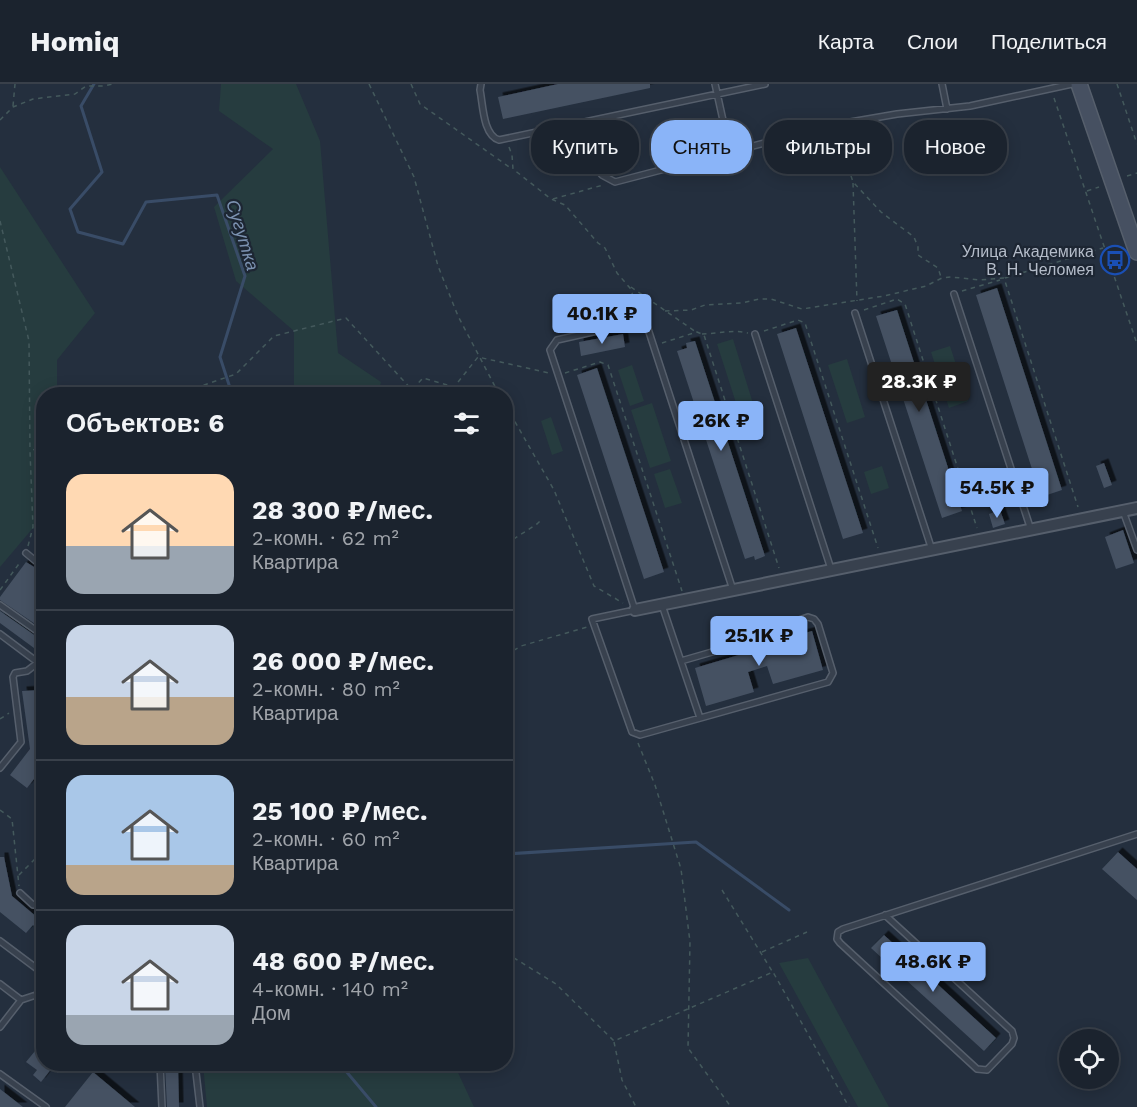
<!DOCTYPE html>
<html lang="ru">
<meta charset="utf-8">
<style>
:root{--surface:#1b232e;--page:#282f3a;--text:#f1f3f6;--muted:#a0a4aa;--line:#39404a;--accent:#8ab4f8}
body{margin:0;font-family:"Work Sans",sans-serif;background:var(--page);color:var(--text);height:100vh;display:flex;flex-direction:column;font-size:22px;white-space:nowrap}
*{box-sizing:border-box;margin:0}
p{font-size:20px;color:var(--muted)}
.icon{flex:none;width:33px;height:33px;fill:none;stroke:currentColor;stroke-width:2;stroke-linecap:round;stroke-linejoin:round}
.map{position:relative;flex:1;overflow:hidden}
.sheet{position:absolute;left:36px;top:303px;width:477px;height:684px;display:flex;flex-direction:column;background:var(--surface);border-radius:24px;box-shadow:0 3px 15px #0003,0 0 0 2px var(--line)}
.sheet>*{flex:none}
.top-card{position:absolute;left:531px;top:36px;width:516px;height:54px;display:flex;gap:12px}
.controls{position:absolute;left:1059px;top:945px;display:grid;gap:12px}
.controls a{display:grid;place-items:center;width:60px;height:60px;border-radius:50%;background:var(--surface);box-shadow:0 3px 15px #0003,0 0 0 2px var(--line);font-size:30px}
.price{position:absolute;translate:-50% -51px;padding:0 14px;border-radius:6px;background:var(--accent);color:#111;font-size:20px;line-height:39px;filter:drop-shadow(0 2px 3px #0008)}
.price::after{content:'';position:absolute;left:50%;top:36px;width:18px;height:14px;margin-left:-9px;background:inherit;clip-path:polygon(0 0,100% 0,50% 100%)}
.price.current{background:#222;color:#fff}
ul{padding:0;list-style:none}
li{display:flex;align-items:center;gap:18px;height:150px;padding:0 30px}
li+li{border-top:2px solid var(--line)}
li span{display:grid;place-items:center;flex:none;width:168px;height:120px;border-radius:18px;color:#555}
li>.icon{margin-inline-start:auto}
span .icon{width:72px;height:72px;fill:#fffc;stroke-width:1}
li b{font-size:26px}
h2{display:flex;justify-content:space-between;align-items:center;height:72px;padding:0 30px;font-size:26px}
.tag{padding:0 21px;border-radius:24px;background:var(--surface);box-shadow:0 3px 15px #0003,0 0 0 2px var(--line);font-size:21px;line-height:54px}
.tag.current{background:var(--accent);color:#111}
header{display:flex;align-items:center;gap:36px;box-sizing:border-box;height:84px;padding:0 30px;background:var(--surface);border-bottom:2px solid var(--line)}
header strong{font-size:28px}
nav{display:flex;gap:33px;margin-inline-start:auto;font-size:21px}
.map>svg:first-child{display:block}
.green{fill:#263c3f}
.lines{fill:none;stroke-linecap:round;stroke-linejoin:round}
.stream{stroke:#394c67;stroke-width:3}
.building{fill:#455162;filter:url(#shadow)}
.lane-casing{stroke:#565f6c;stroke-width:8}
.street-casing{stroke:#565f6c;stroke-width:14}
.secondary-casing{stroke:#565f6c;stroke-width:18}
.path{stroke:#44595c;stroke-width:1.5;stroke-dasharray:4.5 4.5;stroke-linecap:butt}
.lane{stroke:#38414e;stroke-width:5}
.street{stroke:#38414e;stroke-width:10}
.secondary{stroke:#465061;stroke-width:15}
.labels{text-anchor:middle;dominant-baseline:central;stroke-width:4.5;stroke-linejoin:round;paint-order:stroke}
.poi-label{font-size:16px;fill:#b4bcc9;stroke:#1d2633;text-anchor:end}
.water-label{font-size:18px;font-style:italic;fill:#7c92b1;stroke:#1d2633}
</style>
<header>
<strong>Homiq</strong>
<nav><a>Карта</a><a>Слои</a><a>Поделиться</a></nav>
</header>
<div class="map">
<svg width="1137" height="1023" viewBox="0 0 1137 1023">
<defs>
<filter id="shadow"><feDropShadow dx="4.5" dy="-4.5" stdDeviation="0" flood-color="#0009"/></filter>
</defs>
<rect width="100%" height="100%" fill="#242f3e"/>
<!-- green -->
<path class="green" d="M221,0H296L320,57L338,269L381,298L378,310H294V247L236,197L214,123L273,65L219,27Z
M0,83L95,229L57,276V310H44L43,452L33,444L0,483Z
M733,255L760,342L745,347L717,260Z
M950,262L968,317L949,324L931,268Z
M847,275L865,333L847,339L828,281Z
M632,281L644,317L630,322L618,286Z
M652,319L671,377L650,384L631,326Z
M551,333L563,367L552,371L541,337Z
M882,382L889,404L871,410L864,388Z
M670,385L682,419L665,424L654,390Z
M808,874L889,1023H858L779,879Z
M203,980H454L474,1023H207Z"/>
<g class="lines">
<!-- stream -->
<path class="stream" d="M94,0L81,22L102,88L70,125L78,148L123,160L146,118L217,111L245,192L220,273L232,310
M506,770L696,758L789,826
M340,980L376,1023"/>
</g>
<!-- building -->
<path class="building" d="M558,0H650V4L503,35L498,13Z
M997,204L1062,406L1041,413L976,211Z
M897,226L962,427L942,434L876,232Z
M796,244L863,449L843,455L777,250Z
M623,250L625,263L581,272L579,258Z
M695,257L765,472L755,476L754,472L745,475L677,267L687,264L686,259Z
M597,284L664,488L644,495L577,291Z
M1104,379L1112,401L1104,404L1096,382Z
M1000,426L1005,440L993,444L989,430Z
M1123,446L1134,479L1116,485L1105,453Z
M26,478L44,489V546L0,516V513Z
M0,527L40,555L34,564L0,539Z
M812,547L823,586L773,600L767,582L748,588L754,608L706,622L695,584L742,570L739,559L758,553L760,562Z
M41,606L44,626V682L27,704L10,691L30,665L22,607Z
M1118,768L1137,785V816L1102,785Z
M0,773H4L12,812L38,834L44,828V850L33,841L26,849L0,828Z
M884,851L996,954L984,967L871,864Z
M44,956V980H66L58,989L52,984L41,998L33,991L37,986L26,978Z
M165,980H178L179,1023H167Z
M93,988L135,1023H65Z
M0,1005L23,1023H0Z"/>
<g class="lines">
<!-- lane casing -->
<g class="lane-casing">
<path id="lane" d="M481,0L480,6C483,21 483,51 499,56L765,0
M715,0L730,68
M942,0L947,25
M563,43L602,91L615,98L833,41L897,30L970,22L1072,0
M954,210L1031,446
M855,229L932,466
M755,250L831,485
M1123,427L1137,466
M26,469L44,484
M0,521L44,552
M662,521L700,634
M0,550L44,583
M681,577L719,566L735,551L746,544L764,540L784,541L808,533L814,535L818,540L833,589L828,598L640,651L632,648L592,535L635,526L550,266L557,256L637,238L645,241L648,245L733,506
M0,684L21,658L13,593L15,589L27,587L44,574
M20,809L33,821L44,819
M885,831L1012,947L1014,954L1012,960L987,986L977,985L840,859L837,855L838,848L843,845L1137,750
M0,857L44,890
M0,900L21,916L0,943
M36,911L44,916
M21,916L36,911L44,900
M160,980L162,1023
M195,980L200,1023
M0,990L46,1023"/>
</g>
<!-- street casing -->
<g class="street-casing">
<path id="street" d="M635,526L1137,424"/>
</g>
<!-- secondary casing -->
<g class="secondary-casing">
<path id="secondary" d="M1079,0L1137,168"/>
</g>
<!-- path -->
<path class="path" d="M369,0L414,93L438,182L458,232L499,310
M411,0L420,20L512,85
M1117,0L1137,60
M1054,14L1137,260
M13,22L15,0
M0,36L13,23L33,15L75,10L86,2H104L113,0
M837,49L853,98L881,128L914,153L918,163V171L938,184L941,193
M509,63L512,71L513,85L551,115L565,121L598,159L605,164L617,189L630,204L641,232
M1127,92L1137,89
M853,99L857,217
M1087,107L1099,103
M553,115L603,101
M0,137L29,257L30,367
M1005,194L1103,164
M631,203L696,248
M962,207L1000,196
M864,226L897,215L905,220L977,444
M665,227L691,226L705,221L742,219L759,215H771L802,225L884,212L926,202L942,194L951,193L980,196L1004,194L1078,423
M764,247L798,236L805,239L878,464
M702,250C717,250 733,245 748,249
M662,259L697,248L704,251L779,484
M565,289L600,278L608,281L682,507
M178,310L236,290L274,252L346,234L412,306L423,294L454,303L478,273L549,289
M506,322L554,406L594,502L623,519
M506,460L537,440L542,435
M28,462L33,443L30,367L44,362
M0,506L21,477
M506,571L521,562L587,543
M0,635L9,629
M638,659L655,701L681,785L690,858L688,964L731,1023
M0,726L12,735L19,802
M19,791L44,766
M722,806L772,887
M762,868L807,848
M506,869L556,900L614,957L773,888L849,1023
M614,958L622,996L636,1023"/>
<!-- lane -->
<use href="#lane" class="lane"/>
<!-- street -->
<use href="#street" class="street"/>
<!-- secondary -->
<use href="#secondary" class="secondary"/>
</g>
<!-- icons -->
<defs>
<g id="bus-ring" transform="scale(1.5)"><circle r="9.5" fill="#1d2633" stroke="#1a4fb4" stroke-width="1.5"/><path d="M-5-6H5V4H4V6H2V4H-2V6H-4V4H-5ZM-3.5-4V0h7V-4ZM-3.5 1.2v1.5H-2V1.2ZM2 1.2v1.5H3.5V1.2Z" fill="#1a4fb4"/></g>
</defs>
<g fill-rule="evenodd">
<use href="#bus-ring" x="1115" y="176"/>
</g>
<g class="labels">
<!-- poi labels -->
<g class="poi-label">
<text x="1094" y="167">Улица Академика<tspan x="1094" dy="18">В. Н. Челомея</tspan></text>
</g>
<!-- water labels -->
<g class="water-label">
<text transform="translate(243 151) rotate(73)">Сугутка</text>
</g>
</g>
</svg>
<div class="controls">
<a><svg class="icon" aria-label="locate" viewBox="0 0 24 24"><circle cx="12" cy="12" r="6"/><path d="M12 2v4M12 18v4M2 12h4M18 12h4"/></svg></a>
</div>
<b class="price" style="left:602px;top:261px">40.1K ₽</b>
<b class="price current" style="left:919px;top:329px">28.3K ₽</b>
<b class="price" style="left:721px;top:368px">26K ₽</b>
<b class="price" style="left:997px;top:435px">54.5K ₽</b>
<b class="price" style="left:759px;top:583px">25.1K ₽</b>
<b class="price" style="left:933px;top:909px">48.6K ₽</b>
<div class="top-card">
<a class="tag">Купить</a>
<a class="tag current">Снять</a>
<a class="tag">Фильтры</a>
<a class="tag">Новое</a>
</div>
<section class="sheet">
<h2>Объектов: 6<svg class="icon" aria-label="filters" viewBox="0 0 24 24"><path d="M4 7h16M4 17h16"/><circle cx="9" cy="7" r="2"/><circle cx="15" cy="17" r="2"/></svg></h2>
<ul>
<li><span style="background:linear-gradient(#ffd9b3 60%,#9aa5b1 0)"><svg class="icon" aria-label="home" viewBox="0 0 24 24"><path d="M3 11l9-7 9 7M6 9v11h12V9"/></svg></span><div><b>28 300 ₽/мес.</b><p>2-комн. · 62 m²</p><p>Квартира</p></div></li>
<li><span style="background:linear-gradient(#c9d6e8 60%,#b9a48a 0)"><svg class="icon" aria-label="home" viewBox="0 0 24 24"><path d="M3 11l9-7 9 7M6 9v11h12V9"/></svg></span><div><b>26 000 ₽/мес.</b><p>2-комн. · 80 m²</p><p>Квартира</p></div></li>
<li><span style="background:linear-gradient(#a9c7e8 75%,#b9a48a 0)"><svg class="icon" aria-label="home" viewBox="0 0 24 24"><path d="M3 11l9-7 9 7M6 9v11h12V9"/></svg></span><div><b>25 100 ₽/мес.</b><p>2-комн. · 60 m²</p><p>Квартира</p></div></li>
<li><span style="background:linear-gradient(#c9d6e8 75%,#9aa5b1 0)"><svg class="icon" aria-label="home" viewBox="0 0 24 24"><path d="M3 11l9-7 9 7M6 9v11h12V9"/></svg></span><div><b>48 600 ₽/мес.</b><p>4-комн. · 140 m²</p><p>Дом</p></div></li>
</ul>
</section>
</div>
